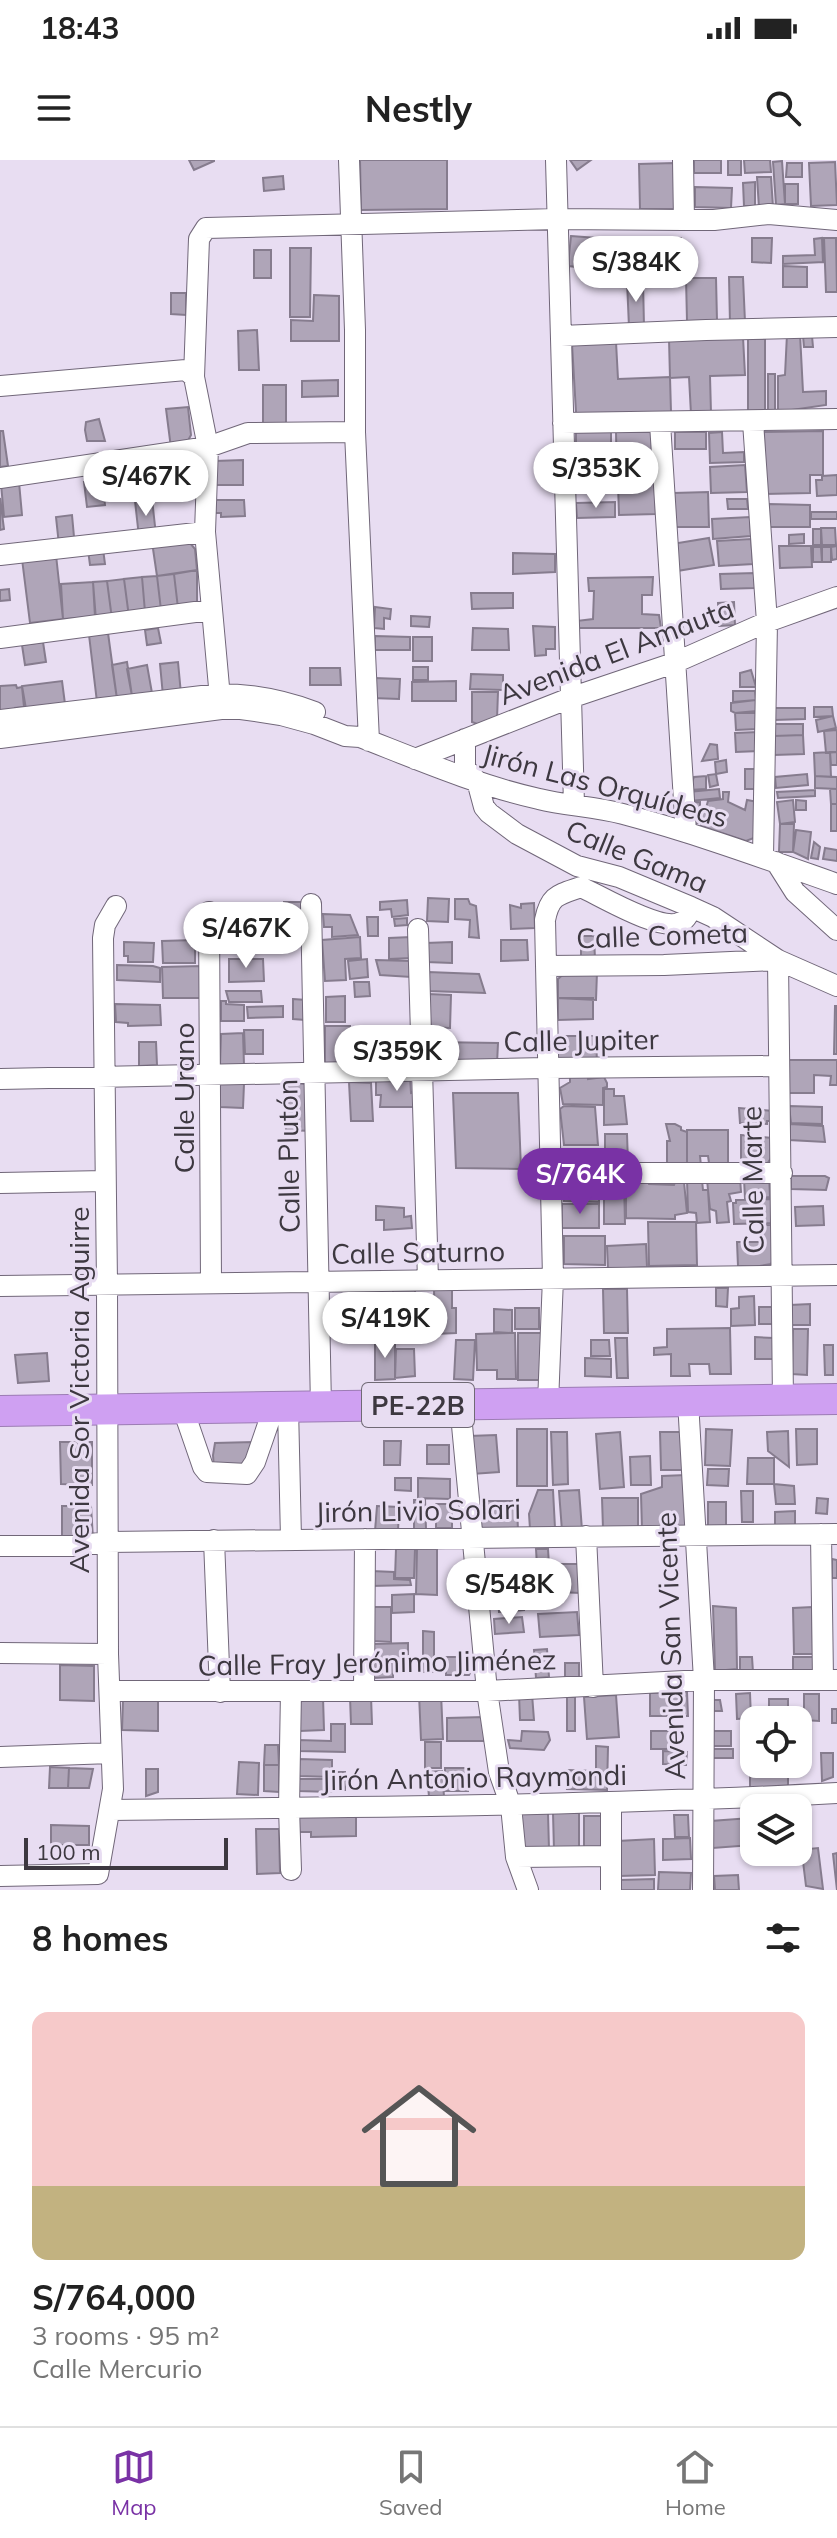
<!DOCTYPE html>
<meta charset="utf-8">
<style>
:root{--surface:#fff;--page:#f6f6f6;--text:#222;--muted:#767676;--line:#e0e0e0;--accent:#7932a5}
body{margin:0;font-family:Mulish,sans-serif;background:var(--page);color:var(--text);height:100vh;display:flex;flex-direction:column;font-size:30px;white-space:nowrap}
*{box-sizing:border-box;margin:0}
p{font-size:26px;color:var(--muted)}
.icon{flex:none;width:44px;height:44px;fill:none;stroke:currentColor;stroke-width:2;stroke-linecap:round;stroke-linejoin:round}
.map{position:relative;height:1730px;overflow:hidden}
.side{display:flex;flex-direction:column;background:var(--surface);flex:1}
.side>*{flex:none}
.tools{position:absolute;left:740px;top:1546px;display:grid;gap:16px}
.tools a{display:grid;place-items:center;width:72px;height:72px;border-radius:16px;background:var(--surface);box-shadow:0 2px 6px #0004;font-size:40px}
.scale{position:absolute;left:24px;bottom:20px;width:204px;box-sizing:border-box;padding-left:8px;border:4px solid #3d3840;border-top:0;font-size:22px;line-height:28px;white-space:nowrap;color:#3d3840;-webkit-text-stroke:6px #e8ddf2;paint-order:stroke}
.price{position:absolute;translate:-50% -68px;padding:0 18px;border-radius:28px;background:#fff;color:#222;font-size:26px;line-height:52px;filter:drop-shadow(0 2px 4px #0008)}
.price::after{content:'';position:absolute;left:50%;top:48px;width:24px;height:18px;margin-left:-12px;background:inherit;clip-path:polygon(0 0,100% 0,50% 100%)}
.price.active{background:var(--accent);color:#fff}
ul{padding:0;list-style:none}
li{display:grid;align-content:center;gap:16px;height:424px;padding:0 32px}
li+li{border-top:2px solid var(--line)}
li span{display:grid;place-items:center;height:248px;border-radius:16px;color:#555}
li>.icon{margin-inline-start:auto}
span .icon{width:144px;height:144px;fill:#fffc;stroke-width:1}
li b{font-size:34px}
h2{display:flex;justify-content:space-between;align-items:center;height:96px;padding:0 32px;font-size:34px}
.status{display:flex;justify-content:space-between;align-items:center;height:56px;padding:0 40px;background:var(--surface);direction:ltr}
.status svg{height:22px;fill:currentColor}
header{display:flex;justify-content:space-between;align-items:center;height:104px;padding:0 32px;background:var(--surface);font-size:36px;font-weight:700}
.menu{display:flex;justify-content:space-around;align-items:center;height:112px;border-top:2px solid var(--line);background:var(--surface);font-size:22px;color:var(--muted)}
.menu a{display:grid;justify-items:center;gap:4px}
.menu .active{color:var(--accent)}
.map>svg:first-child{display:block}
.building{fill:#afa5b8;stroke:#867c8e;stroke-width:2}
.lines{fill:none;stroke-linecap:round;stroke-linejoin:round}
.minor-casing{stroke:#716779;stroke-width:22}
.highway-casing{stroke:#9c7cb4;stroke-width:32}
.minor{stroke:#fff;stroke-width:20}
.highway{stroke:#cfa0f2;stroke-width:30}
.labels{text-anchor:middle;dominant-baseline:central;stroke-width:6;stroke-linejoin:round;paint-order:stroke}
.shield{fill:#e8ddf2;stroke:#706a75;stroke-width:2}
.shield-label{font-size:26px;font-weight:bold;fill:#3d3840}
.street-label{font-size:28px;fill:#3d3840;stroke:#e8ddf2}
</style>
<div class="status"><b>18:43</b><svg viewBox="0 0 49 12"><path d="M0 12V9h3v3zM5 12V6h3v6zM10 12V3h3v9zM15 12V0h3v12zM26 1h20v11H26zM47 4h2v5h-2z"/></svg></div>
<header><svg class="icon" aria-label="menu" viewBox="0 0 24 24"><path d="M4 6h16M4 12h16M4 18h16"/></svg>Nestly<svg class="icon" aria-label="search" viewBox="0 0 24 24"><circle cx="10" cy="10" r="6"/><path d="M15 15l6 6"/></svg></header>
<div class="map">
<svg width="837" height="1730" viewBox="0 0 837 1730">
<rect width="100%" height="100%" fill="#e8ddf2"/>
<!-- building -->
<path class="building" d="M189,0H214V1L194,10Z
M360,0H447V49L361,50Z
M570,0H591L577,10Z
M694,0H721V13H694Z
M728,0H741V15H728Z
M744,0H770L771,12L745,13Z
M782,1L785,44L776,45L773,2Z
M835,2L837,45L811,46L809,3Z
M674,3L676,49H640L639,4Z
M787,3H802V17H786Z
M283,16L284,29L264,31L263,18Z
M757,17H771L773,47L759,48Z
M755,22V46H744L743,23Z
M785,24H798V44H785Z
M695,27L732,28L731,48L695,47Z
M571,76L610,79L607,110L568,106Z
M665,78H681L683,124H667Z
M752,78H772L771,103L752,102Z
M822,78L823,102L783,104V96L815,95L814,79Z
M824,78H836L837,132H826Z
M290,88H311L310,157H290Z
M254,90H271V118H254Z
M783,106L807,107V127H783Z
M729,117H743L745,162L730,163Z
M686,118H716L717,161H687Z
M627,121H643L644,166L629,167Z
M171,133H186V155L171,154Z
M314,135L339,136V181H291V160L313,161Z
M257,170L259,210H239L238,171Z
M787,174H800L803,232L826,231V245L778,252V216L785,215Z
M803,176H812L813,187H804Z
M743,177L745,215L710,216L711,253L691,254L689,217L670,218L669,179Z
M748,178L765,179V254H748Z
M616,182L618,219L670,217L671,252L582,256L576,252L572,184Z
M768,214H775V252H768Z
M338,220V236L302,237V221Z
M263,225H286V265H263Z
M188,247L191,275L185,286L171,288L166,249Z
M99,259L105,281H87L85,270L86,262Z
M576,270H611V293L576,292Z
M0,271H3L8,306L0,307Z
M823,271V315H810V333L765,334L764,272Z
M616,272H652L653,321H617Z
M675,272H706V289H675Z
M722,272L723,293L744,292V302L710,303L709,273Z
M612,295L613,309L590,310L589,296Z
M243,300V325H215V301Z
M745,305L747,332L711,333L710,307Z
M101,313L105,345L87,347L84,322H88L87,315Z
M837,315V335L817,336L816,320H822V316Z
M19,322L22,355L4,357L1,324Z
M655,323L656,354L619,355L618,324Z
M708,332L709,367H675L674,333Z
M0,338L4,369L0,370Z
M152,339L156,375L139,377L135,341Z
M727,339H747L748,349H728Z
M213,340H244L245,356L221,357V353H213Z
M615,342V357L577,358L576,343Z
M769,344L810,345V367H769Z
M811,352H837V359H811Z
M72,355L74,377L59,385L56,357Z
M750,357L751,376L713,379L712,359Z
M821,368H835L836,385H822Z
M813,369H821V385H813Z
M804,374V383L789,384V375Z
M185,377L195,389L197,410L157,416L152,382Z
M709,378L714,405L677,411L672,384Z
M751,379L753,404L719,406L717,381Z
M779,386H811L812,407L780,408Z
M837,386V399L832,400L831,387Z
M813,387H821L822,402H813Z
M822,387H831V402H822Z
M103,389L105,404L90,405L88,390Z
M513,393L555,394V412L513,414Z
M56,395L63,459L30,463L22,399Z
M197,410V443L178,448L174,414Z
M755,413V428L721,429L720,414Z
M174,414L178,448L161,450L157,416Z
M157,416L161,450L145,452L142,417Z
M142,417L145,452L129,457L124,419Z
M653,417L652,435H642V454L659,455L661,468H577L576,461L593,459L594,431H589L588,418Z
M124,419L129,457L112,459L107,421Z
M107,421L112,459L96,460L93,422Z
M93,422L95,457L63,459L61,424Z
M9,429L10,440L0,441V430Z
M471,433H513V448L472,449Z
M734,442L735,465L719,466L718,443Z
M375,447L391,449L390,459L384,458V469L374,468Z
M411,456L430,457L429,467L411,466Z
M533,466L555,467V489H546V495L535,496Z
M158,468L161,483L147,485L145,470Z
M473,468L508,469L509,490H472Z
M108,473L117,539L97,542L89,475Z
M375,476L410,477V490H375Z
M413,477H432V501H413Z
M43,482L46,502L25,505L22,485Z
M127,502L132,536L117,539L112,505Z
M178,502L181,534L163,536L160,504Z
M147,505L152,533L132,536L127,509Z
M413,507H428V520H413Z
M310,508H340L341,525H310Z
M751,510L756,527H740V513Z
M471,514L503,515V530L470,529Z
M375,518L400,519L399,539L372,538Z
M62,521L65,544L26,549L22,526Z
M456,521V541H412V522Z
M16,525L17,528L22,527L24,547L15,548V554L0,555V526Z
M733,531H755L756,540L733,542Z
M472,532H498L497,559L480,565L472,562Z
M756,540L757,551L735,553L731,551V543Z
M814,547H832L833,556L814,557Z
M774,548H805V559L774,560Z
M735,553H757V569L736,570Z
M833,556L836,568L818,572L816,560Z
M773,564H803V575L774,576Z
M837,570V592L826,593L824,571Z
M758,572L759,591L736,592L735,573Z
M803,575L804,594L774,595V576Z
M710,584L717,585L718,599L702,601Z
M830,592L831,617L815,616L814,593Z
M830,592H837V605H831Z
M726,600L727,612L716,614L715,602Z
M745,609H758L757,629H745Z
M716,614L718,625L710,627L708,615Z
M807,614L808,625L776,628L775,617Z
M706,616V629L689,630L694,617Z
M815,616L837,617V629L815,628Z
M719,629L720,638L690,641L688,632Z
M830,629H837V644H831Z
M815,630V636L778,638L777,632Z
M723,632H729L728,642L745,650L747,640L758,642L759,676L746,681L701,666V650L706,648L708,641L723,639Z
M793,640L795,662L780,664L777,642Z
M796,640L806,641V650H796Z
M700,642V663H689V643Z
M831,644H837V671H831Z
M780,664H794L793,692H779Z
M796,670L811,672L808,699L793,692Z
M814,682L820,687L818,699L811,698Z
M825,688L837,690V701L823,699Z
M428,738L449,739L448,762L427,761Z
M455,739H468L470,744L476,746L479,778L469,777L470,760L455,759Z
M407,740L408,755L392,757L391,749L380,750V742Z
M284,742H304V766L283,765Z
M534,743L535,768L511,769L510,745L521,748V744Z
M240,744L241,763L220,764L219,745Z
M323,754L350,755L358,775L332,777V767H324Z
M367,757H378V776H368Z
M407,758V765L395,766L394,759Z
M244,761L278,762L284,777L244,776Z
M581,776H594L595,799H581Z
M360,777L361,798L345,799L346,820L325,821L322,780Z
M411,777L412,798L389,799V778Z
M195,780V803H163L162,781Z
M501,780H527L528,800L501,801Z
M124,782L154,783L153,802H128V796H124Z
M452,782V803L426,802V783Z
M229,799H263L264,821L229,822Z
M367,799L368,817L350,819L348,801Z
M376,800L411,801V817L380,815Z
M117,805L153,806L160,808V822L117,820Z
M201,806V838H163L162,807Z
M567,811L597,812L596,840L558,838V819Z
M428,812L479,814L485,833L428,831Z
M354,822H369L370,836L355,837Z
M226,831H261L262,842H229Z
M428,834L451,835L450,868L427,867Z
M345,836V862H326V837Z
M558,838H593V859L558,860Z
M293,839L306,840L305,860L293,859Z
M221,841H226V844L244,845V861H221Z
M115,844L160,845L161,865L128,866V863L116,862Z
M283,846V857L248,858L247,847Z
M835,846H837V894H834Z
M325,866H350V903H325Z
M244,870H263V894H245Z
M243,873L244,905H220L221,874Z
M558,876H596L597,903H565L558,897Z
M139,882H156L157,905L139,906Z
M433,882L498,883L497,904L433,903Z
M786,900H837V925H830L831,916L814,915V933H786Z
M570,916L588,917V919L604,917L607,923V927L603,928V945L563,944L560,928L570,922Z
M410,917L411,933L417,932L418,947H380L381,935H376V921Z
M284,921L311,925L312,971L286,970Z
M349,922L371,923L373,961H351Z
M220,924H244L243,948L220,947Z
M604,929H614V936H624L627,964L604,965Z
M453,933H518L521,1009L456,1008Z
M564,946L595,947L598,985H564L560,949Z
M789,946L822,947V964L791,963Z
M739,948L773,951L774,961H767V964L740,963Z
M666,964H675L681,967V970L687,972V1005L667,1006V981H670Z
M790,964L823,966L825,982L789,980Z
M687,970H728V1004L709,1003L708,996H700L701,1006L687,1005Z
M605,974H627L628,1003H605Z
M741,975L772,978L773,995L767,1004L741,1003Z
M769,1016L770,1037L745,1038L744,1019Z
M791,1016H825L829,1018L826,1030L791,1029Z
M740,1018L741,1032L729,1034L731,1041L727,1042L729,1062L717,1063L716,1051L710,1049L707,1020Z
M648,1020L649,1024L674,1025L675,1022H684L687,1053L675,1055V1059L626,1058V1022Z
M687,1020H702L703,1030H708L710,1062L697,1063L696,1053L688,1052Z
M604,1022H624L625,1064H604Z
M564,1024L599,1025V1042L564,1041Z
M772,1039L777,1063L734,1064L733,1043H736V1040Z
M562,1044H599V1068H562Z
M376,1046L404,1048V1057L411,1056L412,1068L384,1070V1060H376Z
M823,1046L824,1065L796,1066L795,1047Z
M648,1062H696L697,1105L649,1106Z
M761,1065H773L777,1091L771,1104L754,1107L738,1106L737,1082H762Z
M564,1076H605V1105L564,1104Z
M646,1084L647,1107L608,1109L607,1086Z
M452,1128V1148H456V1173L435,1174L434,1129Z
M716,1128H728L727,1147L716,1146Z
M393,1129L415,1130V1159L393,1160Z
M603,1129H627L628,1173H604Z
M754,1136L755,1165L731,1166V1149L739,1148V1137Z
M810,1144V1165H790V1145Z
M759,1147H774L775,1164H759Z
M515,1148H539V1169H515Z
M494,1149L512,1150V1173L494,1172Z
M730,1168L731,1214H710L709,1204H689L690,1216H671V1194L654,1195V1188L667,1187V1169Z
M793,1169H808L807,1215L792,1214Z
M512,1173H515L516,1219H497V1210H477L476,1174Z
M518,1173H543V1220H518Z
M755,1177L773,1178V1199H755Z
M615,1178H627L628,1218H617Z
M375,1180L395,1181V1219L375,1220Z
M456,1180H475L473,1220L454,1219Z
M591,1180H609L610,1196H591Z
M824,1185H833V1215H825Z
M396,1189H414L415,1216L395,1218Z
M47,1193L49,1221L18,1223L15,1195Z
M585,1198L611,1199V1217L585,1216Z
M517,1269H547V1326H517Z
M706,1269L732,1270L730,1306L705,1305Z
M796,1269H817V1304L797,1305Z
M788,1271L789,1307L768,1291L767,1272Z
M551,1272H567L568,1324L553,1325Z
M620,1272L624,1327L600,1329L596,1274Z
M660,1272H684L685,1310H661Z
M496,1275L499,1312L472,1314L469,1276Z
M384,1281H401L400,1305H384Z
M60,1282H92V1325L61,1324Z
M253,1282L250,1308L214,1309L213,1295L215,1283Z
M427,1285H449V1304H427Z
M650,1296L651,1325H631L630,1297Z
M748,1298H774V1324H747Z
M708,1309H729L728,1326L707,1325Z
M686,1315L688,1367L642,1369L641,1334L662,1327V1316Z
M395,1318H411V1331L395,1330Z
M418,1318L450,1319V1339L418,1338Z
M774,1324L794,1326L795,1344H776Z
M538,1330H553L555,1368L530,1369L529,1354Z
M579,1330L582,1370L562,1371L559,1331Z
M741,1331H753V1362H742Z
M602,1338H638V1368L603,1369Z
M817,1338L828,1339L827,1354L816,1353Z
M425,1339L426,1369H414V1340Z
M479,1341H517L518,1372L480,1373Z
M708,1342H726V1368H708Z
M436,1344H452V1368H436Z
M62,1346H91L93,1379L62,1381Z
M377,1346L399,1347L398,1372L375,1371Z
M795,1351V1367H775V1352Z
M396,1389H415L414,1418H395Z
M417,1389H437V1435L416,1434Z
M536,1389H548L549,1405L537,1406Z
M832,1399L837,1400V1418H832Z
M559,1404H581L580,1433L558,1432Z
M371,1411L394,1412V1419L410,1420L411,1425L371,1426Z
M487,1411H503L502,1435L486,1434Z
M414,1434V1452L392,1453V1435Z
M523,1436L524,1450L499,1452L498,1438Z
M713,1446L736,1448L737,1509L715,1511Z
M374,1447H391V1482L373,1481Z
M812,1447L813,1494H794L793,1448Z
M577,1452L579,1475L540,1477L538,1454Z
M522,1457L524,1472L495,1474L494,1459Z
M423,1471L434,1472V1512H423Z
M408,1483V1500H374L373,1484Z
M547,1489L549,1517L536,1518L534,1490Z
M446,1497H472L473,1507L469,1515H446Z
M740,1497H752L753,1512H740Z
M793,1497H813V1512H793Z
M374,1503H393V1517L374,1518Z
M565,1503H579V1517H565Z
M60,1505L94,1506V1541L60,1540Z
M687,1532L688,1556H650V1533Z
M441,1533L443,1579L421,1580L419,1534Z
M750,1533L751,1558L737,1559L736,1534Z
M519,1534H532L534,1560H520Z
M804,1534H819V1561L804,1560Z
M616,1535L619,1577L587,1579L584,1537Z
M371,1536L372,1564H351L350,1537Z
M323,1537L324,1570L300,1571L299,1538Z
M567,1537H575V1571H567Z
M769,1539H788V1553L769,1552Z
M123,1540L158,1541V1571L122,1570Z
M710,1540H720L722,1551H711Z
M832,1549H837V1563H832Z
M787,1555H802L803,1582H798V1560H787Z
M484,1557V1581H447V1558Z
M331,1564H345V1592L298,1591V1580L331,1581Z
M522,1571L548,1572L550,1580L544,1590L510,1588L508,1580L521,1581Z
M651,1571H675V1589H651Z
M711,1571H731V1586H710Z
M425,1582H441V1608H425Z
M265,1585H278L279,1605H264Z
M596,1586L608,1587L607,1630L567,1629L568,1610L596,1611Z
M713,1589H733V1598H713Z
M663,1591L687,1592L686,1605L663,1604Z
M821,1593H833V1617L822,1621Z
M750,1596H754V1604H788V1630L750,1629Z
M299,1599L332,1600V1617L299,1616Z
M239,1602L259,1603L258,1635L237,1634Z
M264,1605H279V1632L264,1631Z
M50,1607L69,1608L68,1628H49Z
M69,1608L93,1609L89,1628H68Z
M445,1608H468V1631H445Z
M146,1609H158V1632L146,1636Z
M442,1611L444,1636L429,1637L427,1612Z
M336,1612H345V1630H335Z
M298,1619H332V1632L298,1631Z
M521,1653H548L549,1689L521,1690Z
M553,1653H579V1690H554Z
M674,1655H688L689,1677H675Z
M356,1656V1676L311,1677V1672H299L298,1657Z
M584,1656H605V1691H584Z
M750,1658L752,1685L713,1688L711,1661Z
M51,1665L89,1666V1685H51Z
M806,1668L809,1689L818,1688L823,1729L806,1726L799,1669Z
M256,1669H279L280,1713L257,1714Z
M690,1678L691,1699L663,1700V1679Z
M654,1679L655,1715L619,1716L618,1681Z
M837,1693V1730L833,1694Z
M659,1712L691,1713L690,1730H658Z
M738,1715L739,1730H715L714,1716Z
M654,1719V1730H620V1720Z"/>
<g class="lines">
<!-- minor casing -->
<g class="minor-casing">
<path id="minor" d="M349,0L355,170V272L369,581
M556,0L574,644
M683,0L684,60H714L769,54L837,60
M561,176L706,170L837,167
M194,217L199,79L206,68L557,59L684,60
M0,226L186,210L194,217L208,287L205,372L221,549
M753,262L767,462L763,697
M563,263L837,259
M660,263L686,672
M0,318L208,287L248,273L355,272
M0,395L205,372
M0,478L210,450
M0,560L219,534C253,534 283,540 315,552
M0,578L221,549H241L281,555L314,564L345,576L360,577C419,600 477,625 539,639C566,646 595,646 623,654C695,673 766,699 837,724
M465,579V608L477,621L484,647L489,653L517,674L577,706L619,717L691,747L713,757L778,800L837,826
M415,599L570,538L674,503L767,462L837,437
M776,702L795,732L837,770
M311,744L321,1247
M209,752L211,1123
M418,769L428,1120
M546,806L664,805L778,800L783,1240
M0,919L547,908L778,906
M551,1013H782
M0,1023L105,1021
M0,1126L837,1115
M688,1241L704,1520L703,1730
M548,1243L553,1118L545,760C550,735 558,735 581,727C601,736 662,773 681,762C687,759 689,753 691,747
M460,1244L487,1531L499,1612L511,1646L516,1697L528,1730
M288,1247L291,1379
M183,1249L203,1307L207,1312L247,1314L255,1302L274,1247
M821,1374L823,1520
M586,1376L593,1527
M214,1380L220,1532
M0,1386H75L107,1382L837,1374
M0,1493L108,1494
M110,1531H487L704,1520H837
M291,1531L289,1648L291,1710
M364,1531L365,1379
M0,1597L111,1593
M111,1650C353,1647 595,1646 837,1633
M516,1697L611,1696
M0,1716L98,1714L113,1629L108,1494L107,1124L103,778L105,765L116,746
M611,1730V1643"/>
</g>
<!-- highway casing -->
<g class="highway-casing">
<path id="highway" d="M0,1251L837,1239"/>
</g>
<!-- minor -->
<use href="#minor" class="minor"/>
<!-- highway -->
<use href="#highway" class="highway"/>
</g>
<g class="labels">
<!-- shield labels -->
<rect class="shield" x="362" y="1223" width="112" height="44" rx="6"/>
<g class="shield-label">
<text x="418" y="1245">PE-22B</text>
</g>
<!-- street labels -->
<g class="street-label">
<text transform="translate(616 491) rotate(-21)">Avenida El Amauta</text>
<text transform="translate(605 625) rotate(15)">Jirón Las Orquídeas</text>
<text transform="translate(637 696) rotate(22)">Calle Gama</text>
<text transform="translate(662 775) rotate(-2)">Calle Cometa</text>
<text transform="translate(581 880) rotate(-1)">Calle Jupiter</text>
<text transform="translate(183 938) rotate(-90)">Calle Urano</text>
<text transform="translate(288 996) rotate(-91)">Calle Plutón</text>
<text transform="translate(752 1020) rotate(-91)">Calle Marte</text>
<text transform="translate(418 1092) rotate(-1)">Calle Saturno</text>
<text transform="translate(78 1230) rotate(-90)">Avenida Sor Victoria Aguirre</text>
<text transform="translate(418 1350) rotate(-1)">Jirón Livio Solari</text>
<text transform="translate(670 1486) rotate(-92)">Avenida San Vicente</text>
<text transform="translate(377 1502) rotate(-1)">Calle Fray Jerónimo Jiménez</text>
<text transform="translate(474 1617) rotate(-1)">Jirón Antonio Raymondi</text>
</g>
</g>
</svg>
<div class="tools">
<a><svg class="icon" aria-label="locate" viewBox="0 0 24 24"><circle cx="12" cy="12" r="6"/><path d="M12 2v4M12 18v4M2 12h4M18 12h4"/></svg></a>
<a><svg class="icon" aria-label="layers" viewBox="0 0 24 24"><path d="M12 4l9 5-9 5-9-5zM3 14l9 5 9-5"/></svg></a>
</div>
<div class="scale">100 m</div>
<b class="price" style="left:636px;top:144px">S/384K</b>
<b class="price" style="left:596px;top:350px">S/353K</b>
<b class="price" style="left:146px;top:358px">S/467K</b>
<b class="price" style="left:246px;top:810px">S/467K</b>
<b class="price" style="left:397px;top:933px">S/359K</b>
<b class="price active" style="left:580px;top:1056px">S/764K</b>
<b class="price" style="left:385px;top:1200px">S/419K</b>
<b class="price" style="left:509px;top:1466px">S/548K</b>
</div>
<section class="side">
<h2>8 homes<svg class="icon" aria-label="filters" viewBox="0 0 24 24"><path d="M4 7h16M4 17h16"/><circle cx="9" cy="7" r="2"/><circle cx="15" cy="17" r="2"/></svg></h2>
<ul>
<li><span style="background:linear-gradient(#f6c9c9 70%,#c2b280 0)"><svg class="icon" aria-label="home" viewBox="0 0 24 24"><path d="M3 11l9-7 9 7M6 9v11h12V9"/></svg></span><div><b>S/764,000</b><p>3 rooms · 95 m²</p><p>Calle Mercurio</p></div></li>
</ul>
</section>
<nav class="menu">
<a class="active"><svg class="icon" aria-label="map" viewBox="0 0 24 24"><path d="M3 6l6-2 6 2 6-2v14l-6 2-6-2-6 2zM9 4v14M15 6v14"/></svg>Map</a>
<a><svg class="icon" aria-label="saved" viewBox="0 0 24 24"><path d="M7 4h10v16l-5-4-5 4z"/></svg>Saved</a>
<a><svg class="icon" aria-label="home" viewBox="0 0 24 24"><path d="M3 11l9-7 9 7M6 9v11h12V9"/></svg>Home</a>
</nav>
